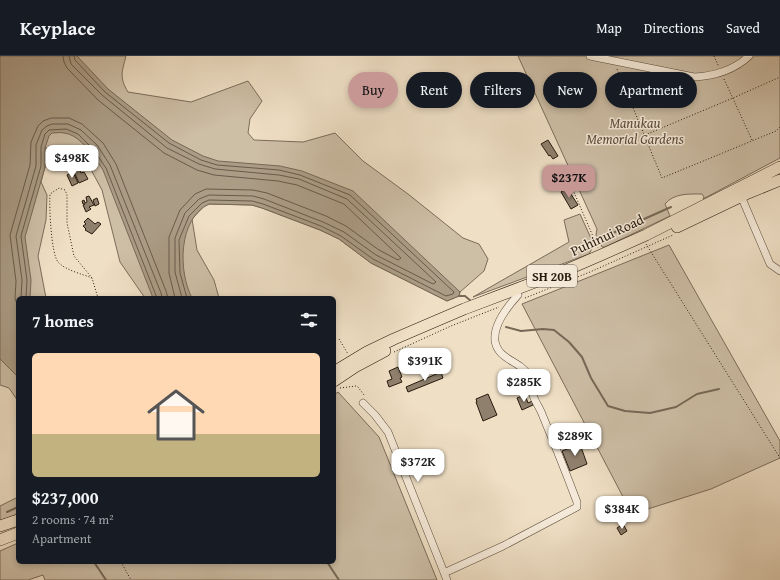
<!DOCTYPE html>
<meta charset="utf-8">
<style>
:root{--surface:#171b24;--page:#20242c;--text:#f1f3f6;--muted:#9ea1a6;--line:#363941;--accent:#c59692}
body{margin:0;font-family:"Gentium Book Plus",serif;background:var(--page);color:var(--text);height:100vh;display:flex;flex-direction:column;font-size:15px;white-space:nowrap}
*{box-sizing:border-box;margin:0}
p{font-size:13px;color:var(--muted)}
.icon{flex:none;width:22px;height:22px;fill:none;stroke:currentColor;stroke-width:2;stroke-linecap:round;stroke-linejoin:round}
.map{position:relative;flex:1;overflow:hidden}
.panel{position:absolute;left:16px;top:240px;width:320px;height:268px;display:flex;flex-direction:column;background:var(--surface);border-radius:6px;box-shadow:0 2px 6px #0003}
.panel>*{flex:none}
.hud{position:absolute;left:348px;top:16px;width:372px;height:36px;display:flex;gap:8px}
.price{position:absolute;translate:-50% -34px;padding:0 9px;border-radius:8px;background:#fff;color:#222;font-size:13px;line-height:26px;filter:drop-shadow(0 1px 2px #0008)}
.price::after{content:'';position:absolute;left:50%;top:24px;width:12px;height:9px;margin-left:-6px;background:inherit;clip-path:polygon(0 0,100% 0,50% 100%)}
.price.current{background:var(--accent);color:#111}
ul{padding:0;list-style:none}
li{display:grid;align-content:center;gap:8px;height:212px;padding:0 16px}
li+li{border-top:1px solid var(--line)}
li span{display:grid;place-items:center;height:124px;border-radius:6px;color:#555}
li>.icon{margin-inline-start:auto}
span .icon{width:72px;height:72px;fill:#fffc;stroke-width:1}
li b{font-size:17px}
h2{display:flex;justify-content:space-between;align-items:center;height:48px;padding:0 16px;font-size:17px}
.tag{padding:0 14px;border-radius:18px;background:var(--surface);box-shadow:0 2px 6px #0003;font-size:14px;line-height:36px}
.tag.current{background:var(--accent);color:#111}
header{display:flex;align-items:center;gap:24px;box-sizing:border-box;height:56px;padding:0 20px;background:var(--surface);border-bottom:1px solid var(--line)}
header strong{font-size:19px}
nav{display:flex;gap:22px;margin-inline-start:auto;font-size:14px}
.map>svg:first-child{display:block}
.green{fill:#cdbea6;stroke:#7a6c5a}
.water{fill:#ab9c86;stroke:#766856}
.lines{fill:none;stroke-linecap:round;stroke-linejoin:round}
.shore{stroke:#695b4a;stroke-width:1}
.stream{stroke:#766856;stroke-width:2}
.building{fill:#8f806d;stroke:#271a0d}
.minor-casing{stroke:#594b3b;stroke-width:8}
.highway-casing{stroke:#271a0d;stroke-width:12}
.path{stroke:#271a0d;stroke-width:1;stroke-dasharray:1 2;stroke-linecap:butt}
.minor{stroke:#f5ead9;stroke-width:7}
.highway{stroke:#efdfc5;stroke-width:11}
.labels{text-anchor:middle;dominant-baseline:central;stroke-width:3;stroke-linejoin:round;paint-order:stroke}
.shield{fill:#f5ead9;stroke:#65584a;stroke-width:1}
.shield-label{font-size:13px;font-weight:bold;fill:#271a0d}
.park-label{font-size:14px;font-style:italic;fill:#594b3b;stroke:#f5ead9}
.street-label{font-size:14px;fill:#271a0d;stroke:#f5ead9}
</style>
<header>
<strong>Keyplace</strong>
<nav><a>Map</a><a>Directions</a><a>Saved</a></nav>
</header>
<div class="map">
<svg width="780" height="524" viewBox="0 0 780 524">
<rect width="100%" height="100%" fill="#efdfc5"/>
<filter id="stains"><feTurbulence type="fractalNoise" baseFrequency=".005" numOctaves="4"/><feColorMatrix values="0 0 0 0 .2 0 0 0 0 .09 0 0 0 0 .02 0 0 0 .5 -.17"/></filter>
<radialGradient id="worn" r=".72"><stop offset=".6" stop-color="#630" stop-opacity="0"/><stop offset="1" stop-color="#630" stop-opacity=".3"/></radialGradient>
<!-- green -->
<path class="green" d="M0,0H126C122,16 119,21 128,36L191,46L248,25L262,45L250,63L248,77L254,84L303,86L335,77L363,105L408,138L463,182L479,188L488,203L484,215L460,236L459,240L447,245L371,207L339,183L320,174L262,152L252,149L209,148L204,150L192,163L197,194L214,224L219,242H145L120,206L102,134L89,110L54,93L45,92V111L41,126L47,139L46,164L38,200L46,242H18V345L9,332L0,329Z
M518,0H780V102L703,143L704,141L702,138C689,138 674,137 665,148L670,160L605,191H602L596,179L597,173Z
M580,158L594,189L589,198L473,241L569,186L564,164Z
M669,189L780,385V402L711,433L632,458L522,248Z
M338,336L379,381L437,524H45L43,519L28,524H0V495L18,487V506H334V339Z
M18,441V459L0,465V450Z"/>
<!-- water -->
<path class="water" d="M0,0H77L108,33L172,84L203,100L218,105L280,110L302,115L353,135L460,236L459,240L447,245L371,207L339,183L320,174L262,152L252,149L209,148C178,163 178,215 192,242H153L103,114C95,102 81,79 64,77C60,76 56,77 52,77L49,80L45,92V111L25,181L31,224L30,242H18V321L0,303Z"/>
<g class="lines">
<!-- shore -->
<path class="shore" d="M63,0L64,6L67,12L98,44L164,97L197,114L214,119L278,125L297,129L344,148L401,202L398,204L379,194L346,170L326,160L267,137L253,134L206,133L195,138L180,154L169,181V217L175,242
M69,0L71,8L102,39L167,92L199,108L215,113L279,119L299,123L347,143L436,226L433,228L376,199L344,176L323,166L264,143L253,140L209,139L199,143L185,157L175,182V216L182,242
M74,0L75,4L105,36L169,87L201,104L217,109L279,114L300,119L350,139L454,236L453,238L446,240L373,203L341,180L321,170L263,148L252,145L209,144L202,147L189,160L179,184L180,217L187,242
M21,242L22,224L16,180L36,110V89L42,74L47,70L52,68H68L81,74L97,89L110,109L161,237L162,242
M26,242L27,224L21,180L41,110V91L45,78L49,74L66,73L78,78L93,93L106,112L157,242
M18,250L15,243L16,225L10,179L30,109L31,86L38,70L43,65L51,62H69L82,68L103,87L116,108L166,235L168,242"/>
<!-- stream -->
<path class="stream" d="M606,180L671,151
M459,240H465L471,245
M506,271L521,275L543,273L554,274L569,286L582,301L591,322L608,350L625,355L650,357L676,351L697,338L719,333
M7,456L18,451
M94,506L106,524
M327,506L339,524"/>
</g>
<!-- building -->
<path class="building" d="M548,84L558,100L553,103L550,99L549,100L541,88Z
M78,110L81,117L84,116L88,123L79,127L74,116L76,115L75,111Z
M73,116L78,127L72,130L67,119Z
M567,132L578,149L571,153L561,136Z
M89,140L94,149L89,151L91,153L86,156L83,149L85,148H83L82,145L84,144L85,147L87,146L86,141Z
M97,142L99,148L95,150L93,144Z
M88,162L95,168L98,166L101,168L92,178L85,174L86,173L83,170L86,168L84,166Z
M398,311L402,321L400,322L402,326L389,331L387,325L392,323L389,315Z
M441,316L443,322L408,336L406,331Z
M488,338L497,359L483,365L476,346H477L476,343Z
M525,339L528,347L532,345L533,349L522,354L517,342Z
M580,388L587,408L570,415L562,395Z
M623,468L627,475L621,479L617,472Z"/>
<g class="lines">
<!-- minor casing -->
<g class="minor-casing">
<path id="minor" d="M590,0L694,21C715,20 733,15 749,0
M741,140L770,208L780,215
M363,347L375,359L388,376L447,524
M444,517L503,490L577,451V446C566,417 554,387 542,358C540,352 535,346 533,339C531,334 531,327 529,321C523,305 498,305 495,285C493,269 508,250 518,239"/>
</g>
<!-- highway casing -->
<g class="highway-casing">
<path id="highway" d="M677,171L746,138L780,124
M334,316L367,296L394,283L464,253L564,215L601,199L646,179L780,111
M334,325L355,311L385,295
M0,470L18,464
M0,484L18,477"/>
</g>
<!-- path -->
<path class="path" d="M714,0L719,11
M617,13L662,122L776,75L780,71
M724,23L752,84
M645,79L733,42L780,21
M557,112L573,134L598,192
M646,188L780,402
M92,222C82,218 65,214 58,206C51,197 49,149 50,138L59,132L65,134L67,139V167L74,200L92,222L98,242
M525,242L590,216L673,179
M339,283L348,298
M394,296L451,270L499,251
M340,332L356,330L358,331L364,339
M121,506L131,524"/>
<!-- minor -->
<use href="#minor" class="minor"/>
<!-- highway -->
<use href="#highway" class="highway"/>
</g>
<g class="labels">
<!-- shield labels -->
<rect class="shield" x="527" y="209" width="50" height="22" rx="3"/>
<g class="shield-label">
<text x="552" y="220">SH 20B</text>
</g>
<!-- park labels -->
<g class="park-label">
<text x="635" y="67">Manukau<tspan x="635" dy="16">Memorial Gardens</tspan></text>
</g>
<!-- street labels -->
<g class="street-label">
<text transform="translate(607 179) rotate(-25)">Puhinui Road</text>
</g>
</g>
<rect width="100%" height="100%" filter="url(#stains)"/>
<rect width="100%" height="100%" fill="url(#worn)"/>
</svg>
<b class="price" style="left:72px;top:123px">$498K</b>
<b class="price current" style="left:569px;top:143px">$237K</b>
<b class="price" style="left:425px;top:326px">$391K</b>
<b class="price" style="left:524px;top:347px">$285K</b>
<b class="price" style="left:575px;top:401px">$289K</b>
<b class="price" style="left:418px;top:427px">$372K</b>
<b class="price" style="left:622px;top:474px">$384K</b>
<div class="hud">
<a class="tag current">Buy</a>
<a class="tag">Rent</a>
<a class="tag">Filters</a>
<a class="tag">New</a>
<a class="tag">Apartment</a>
</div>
<section class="panel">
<h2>7 homes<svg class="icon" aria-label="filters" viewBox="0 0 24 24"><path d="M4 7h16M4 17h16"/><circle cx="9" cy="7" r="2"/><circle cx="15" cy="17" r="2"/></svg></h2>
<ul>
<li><span style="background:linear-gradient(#ffd9b3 65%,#c2b280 0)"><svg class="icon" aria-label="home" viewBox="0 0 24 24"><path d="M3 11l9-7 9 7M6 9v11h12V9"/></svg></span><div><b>$237,000</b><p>2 rooms · 74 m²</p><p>Apartment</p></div></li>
</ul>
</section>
</div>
